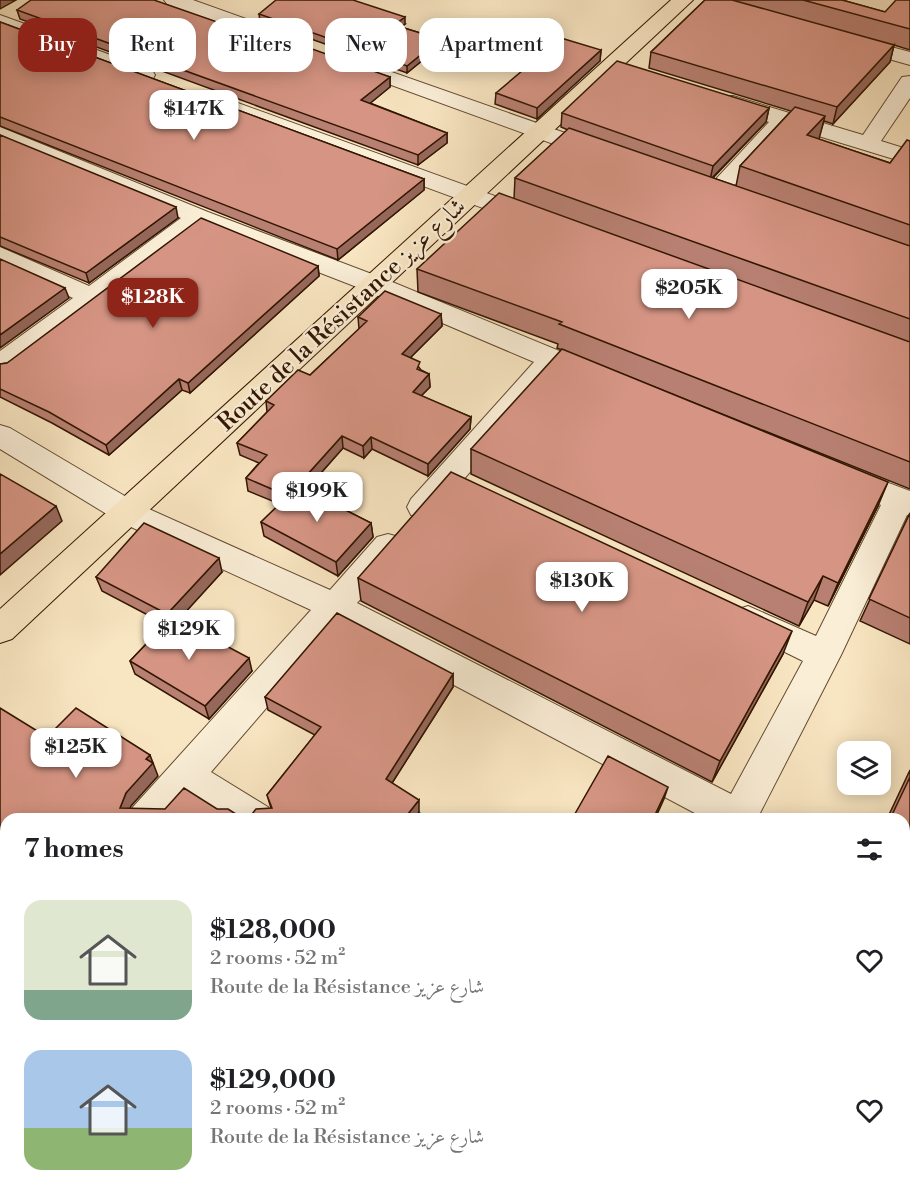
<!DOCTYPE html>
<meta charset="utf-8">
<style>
:root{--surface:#fff;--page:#f6f6f6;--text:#202124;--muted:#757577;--accent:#8f2418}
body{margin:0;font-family:"Libre Bodoni",Amiri,serif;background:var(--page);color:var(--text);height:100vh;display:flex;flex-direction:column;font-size:22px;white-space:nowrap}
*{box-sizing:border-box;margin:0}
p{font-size:20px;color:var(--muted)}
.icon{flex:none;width:33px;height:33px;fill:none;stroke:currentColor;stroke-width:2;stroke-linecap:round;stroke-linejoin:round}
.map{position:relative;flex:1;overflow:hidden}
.drawer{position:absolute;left:0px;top:813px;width:910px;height:384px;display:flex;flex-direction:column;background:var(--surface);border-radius:18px 18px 0 0;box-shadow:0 3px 15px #0003}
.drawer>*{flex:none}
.banner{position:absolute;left:18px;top:18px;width:600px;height:54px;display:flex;gap:12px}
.fabs{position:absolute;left:837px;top:741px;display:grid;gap:12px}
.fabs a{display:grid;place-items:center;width:54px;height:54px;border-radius:12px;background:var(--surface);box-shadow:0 3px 15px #0003;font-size:30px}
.price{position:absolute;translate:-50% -51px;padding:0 14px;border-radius:12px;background:#fff;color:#222;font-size:20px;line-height:39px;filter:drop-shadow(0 2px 3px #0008)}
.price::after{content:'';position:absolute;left:50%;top:36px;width:18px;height:14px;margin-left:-9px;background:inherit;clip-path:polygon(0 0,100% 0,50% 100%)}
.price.selected{background:var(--accent);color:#fff}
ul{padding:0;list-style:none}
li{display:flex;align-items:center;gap:18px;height:150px;padding:0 24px}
li span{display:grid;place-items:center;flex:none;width:168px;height:120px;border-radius:18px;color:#555}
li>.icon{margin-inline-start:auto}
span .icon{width:72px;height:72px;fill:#fffc;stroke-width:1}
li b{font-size:26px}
h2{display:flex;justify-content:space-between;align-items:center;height:72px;padding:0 24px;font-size:26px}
.pill{padding:0 21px;border-radius:18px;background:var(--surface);box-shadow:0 3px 15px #0003;font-size:21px;line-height:54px}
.pill.selected{background:var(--accent);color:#fff}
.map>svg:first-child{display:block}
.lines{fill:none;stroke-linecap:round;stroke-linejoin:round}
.street-casing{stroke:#644a31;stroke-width:2}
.primary-casing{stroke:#331601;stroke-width:2}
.street{fill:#faeed7;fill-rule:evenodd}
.primary{fill:#f8e5c1;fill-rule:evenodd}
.wall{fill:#b88072;stroke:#331601;stroke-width:1.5}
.shaded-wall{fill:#96685c;stroke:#331601;stroke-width:1.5}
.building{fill:#d69584;stroke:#331601;stroke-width:1.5}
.labels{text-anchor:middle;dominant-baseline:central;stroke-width:4.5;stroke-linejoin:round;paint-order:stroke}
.street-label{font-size:24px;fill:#331601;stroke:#faeed7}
</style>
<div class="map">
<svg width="910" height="1197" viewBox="0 0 910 1197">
<rect width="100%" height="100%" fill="#f8e5c1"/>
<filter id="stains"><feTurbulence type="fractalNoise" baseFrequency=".00333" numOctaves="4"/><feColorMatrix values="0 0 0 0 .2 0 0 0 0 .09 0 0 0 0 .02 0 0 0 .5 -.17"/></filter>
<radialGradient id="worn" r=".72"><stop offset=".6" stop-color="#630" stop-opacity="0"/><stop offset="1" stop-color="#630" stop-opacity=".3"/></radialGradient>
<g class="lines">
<!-- street casing -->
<g class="street-casing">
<path id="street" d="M164,0H193L291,35L294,39L291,43H277L167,4Z
M0,15L152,70L155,75L152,80H136L0,28Z
M850,36L910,52V65L843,46L840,42L843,38Z
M346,56L608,148L612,153L608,158H592L339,66L335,62L339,58Z
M910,76V98L881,141L910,150V164L789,127L722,199L714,201L706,199L702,194L769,122L717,106L714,101L717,96H733L863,135L902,77Z
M224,98L539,212L542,217L539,222L530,224L521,222L216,110L213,105L216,100Z
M0,127L208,212L385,279L603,369L607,376L603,383L593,385L557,371L433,515L422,518L411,515L407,507L411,499L534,362L367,291L202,227L10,372L0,374V351L73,298L0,265V247L89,286L181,218L0,142Z
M0,425L10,428L140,505L330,590L377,537L388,534L399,537L404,546L399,555L357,603L731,794L803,661L736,628L731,619L736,610L748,606L816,636L881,505L830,484L826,476L830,468L841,465L910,491V515H907L841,655L759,815L761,819H706L339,624L211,772L268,807L274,819H222L188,798L170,819H127L133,807L311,610L118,521L0,449Z
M904,886L910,888V927L904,925Z
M6,956V1001L0,1004V958Z
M492,1191H539L537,1197H490Z
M703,1191H749L747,1197H701Z"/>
</g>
<!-- primary casing -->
<g class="primary-casing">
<path id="primary" d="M671,0H693L12,639L0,643V609Z"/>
</g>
<!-- street -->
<use href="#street" class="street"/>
<!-- primary -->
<use href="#primary" class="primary"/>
</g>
<!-- wall -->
<path class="wall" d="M705,0H842L885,12L910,0V50L894,45L890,62L833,124L824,121L818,139L890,163L910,141V489L557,348L558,344L418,292L417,269L514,199L515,178L568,130L561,127L562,113L769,108L766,122L713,178L736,186L740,166L791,111L649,68L651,52Z
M17,10L237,29L390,77V87L370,103L447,133V143L418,165L20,19Z
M259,14L405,24L401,27L440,39V46L407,73L260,21Z
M0,22L424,179V190L338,260L0,126Z
M601,50L600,61L537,119L495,104L496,93Z
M0,135L178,218L89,283L0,246Z
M318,266L319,276L190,393L182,390L109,455L52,423L0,397V364L7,363Z
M441,314L442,326L411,357L421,370L429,374L430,387L421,396L471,417L470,429L428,476L372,449L364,458L343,448L306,490L371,523L373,537L338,576L264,536L261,522L280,504L248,491L246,478L259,463L240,455L237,443L267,412L266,401L310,375L359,329L358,317Z
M471,449L878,506L828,606L814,600L799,626L471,474Z
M910,513V644L860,621Z
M222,572L178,620L252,671L209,719L135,674L130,661L165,624L102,591L96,577Z
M358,578L783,654L712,782L361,601Z
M453,674V687L392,783L419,812L271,808L267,795L315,735L268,710L265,697Z
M910,770V885L904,882V819H887Z
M787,1191H904L910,1197H784Z"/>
<!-- shaded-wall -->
<path class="shaded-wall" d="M0,0H16L0,9Z
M405,17V24L394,32V25Z
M440,39V46L407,73V66Z
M894,45L890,62L833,124L837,107Z
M601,50L600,61L537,119V108Z
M390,77V87L362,110L361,100Z
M769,108L766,122L710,180L713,166Z
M825,116L819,139L801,158L807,135Z
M447,133V143L418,165V155Z
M424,179V190L338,260L337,249Z
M176,207L178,218L89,283L86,273Z
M318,266L319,276L190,393L188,383Z
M65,288L69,298L0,348V335Z
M441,314L442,326L402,366V354Z
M429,374L430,387L413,404V392Z
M179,379L182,390L109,455L106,445Z
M471,417L470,429L428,476V464Z
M342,436L343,448L290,508L288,496Z
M371,437L372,449L364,458L363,446Z
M888,482L878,506L828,606L838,583Z
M56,506L62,521L0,575V554Z
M371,523L373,537L338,576L336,562Z
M219,558L222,572L171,628L167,614Z
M823,576L814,600L799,626L808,602Z
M792,631L783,654L712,782L720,761Z
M249,658L252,671L209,719L205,706Z
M453,674V687L387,791L386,779Z
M150,755L158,776L131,806L126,819L120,808L126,793L146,759Z
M668,787L664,799L655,819H653Z
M419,800V812L414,819H404Z
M6,925V946L4,948L6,950L0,957V932Z
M6,1088V1106L0,1114V1095Z"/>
<!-- building -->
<path class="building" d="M31,0H154L237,29L243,24L390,77L361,100L447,133L418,155L17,10Z
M276,0H353L405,17L394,25L440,39L407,66L259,14Z
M705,0H732L894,45L837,107L651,52Z
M803,0H842L885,12L896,0H910V29Z
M0,22L424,179L337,249L0,117Z
M561,38L601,50L537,108L496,93Z
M617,61L769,108L713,166L562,113Z
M795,107L825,116L807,135L890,163L907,140L910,141V225L740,166Z
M569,128L910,246V319L515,178Z
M0,135L176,207L86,273L0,237Z
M499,193L910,342V462L559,324L562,322L417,269Z
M201,218L318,266L188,383L179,379L106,445L49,412L0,389V364L7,363Z
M0,259L65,288L0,335Z
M385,291L441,314L402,354L420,362L417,369L429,374L413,392L471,417L428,464L371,437L363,446L342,436L288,496L246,478L267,455L237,443L274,405L266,401L298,370L310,375L367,321L358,317Z
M562,349L888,482L838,583L823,576L808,602L471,449Z
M451,472L792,631L720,761L358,578Z
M0,474L56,506L0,554Z
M298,486L371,523L336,562L261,522Z
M910,513V618L869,599Z
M144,523L219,558L167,614L96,577Z
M337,613L453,674L386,779L419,800L404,819H248L256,809L272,808L267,795L321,727L265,697Z
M172,617L249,658L205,706L130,661Z
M0,708L47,737L76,708L150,755L146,759L153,763L126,793L120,808L165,809L184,788L217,809H228L244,819H6V925L0,932Z
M608,756L668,787L653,819H572Z
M910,777V860L904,858V819H890Z
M904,932L910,935V1197H792L794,1191H904Z
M0,1019L6,1023V1088L0,1095Z
M0,1156L6,1161V1191H42L49,1197H0Z
M242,1191H337L345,1197H238Z"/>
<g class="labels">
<!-- street labels -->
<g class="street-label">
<text transform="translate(342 315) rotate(-43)">Route de la Résistance شارع عزيز</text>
</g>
</g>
<rect width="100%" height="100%" filter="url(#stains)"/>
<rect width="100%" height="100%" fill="url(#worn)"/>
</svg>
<div class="fabs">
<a><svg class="icon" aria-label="layers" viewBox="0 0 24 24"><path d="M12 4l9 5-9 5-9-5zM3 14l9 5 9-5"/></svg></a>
</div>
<b class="price" style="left:194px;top:141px">$147K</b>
<b class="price" style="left:689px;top:320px">$205K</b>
<b class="price selected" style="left:153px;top:329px">$128K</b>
<b class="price" style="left:317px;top:523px">$199K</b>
<b class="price" style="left:582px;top:613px">$130K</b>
<b class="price" style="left:189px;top:661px">$129K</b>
<b class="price" style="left:76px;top:779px">$125K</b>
<div class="banner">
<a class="pill selected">Buy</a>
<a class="pill">Rent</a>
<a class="pill">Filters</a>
<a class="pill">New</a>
<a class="pill">Apartment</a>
</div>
<section class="drawer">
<h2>7 homes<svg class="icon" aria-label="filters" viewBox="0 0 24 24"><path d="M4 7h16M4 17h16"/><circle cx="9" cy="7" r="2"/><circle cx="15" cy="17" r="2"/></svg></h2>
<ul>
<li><span style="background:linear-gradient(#dfe7d0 75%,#7fa58c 0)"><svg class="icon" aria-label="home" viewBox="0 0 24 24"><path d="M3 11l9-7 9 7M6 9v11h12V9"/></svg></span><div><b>$128,000</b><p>2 rooms · 52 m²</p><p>Route de la Résistance شارع عزيز</p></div><svg class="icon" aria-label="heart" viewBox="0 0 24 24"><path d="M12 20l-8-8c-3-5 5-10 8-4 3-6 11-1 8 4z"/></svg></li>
<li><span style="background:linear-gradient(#a9c7e8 65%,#8fb573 0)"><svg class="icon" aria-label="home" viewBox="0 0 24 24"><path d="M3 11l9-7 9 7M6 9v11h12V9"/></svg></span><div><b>$129,000</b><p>2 rooms · 52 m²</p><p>Route de la Résistance شارع عزيز</p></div><svg class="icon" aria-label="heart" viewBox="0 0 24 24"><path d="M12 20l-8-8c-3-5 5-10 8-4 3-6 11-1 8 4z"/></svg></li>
</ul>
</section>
</div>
